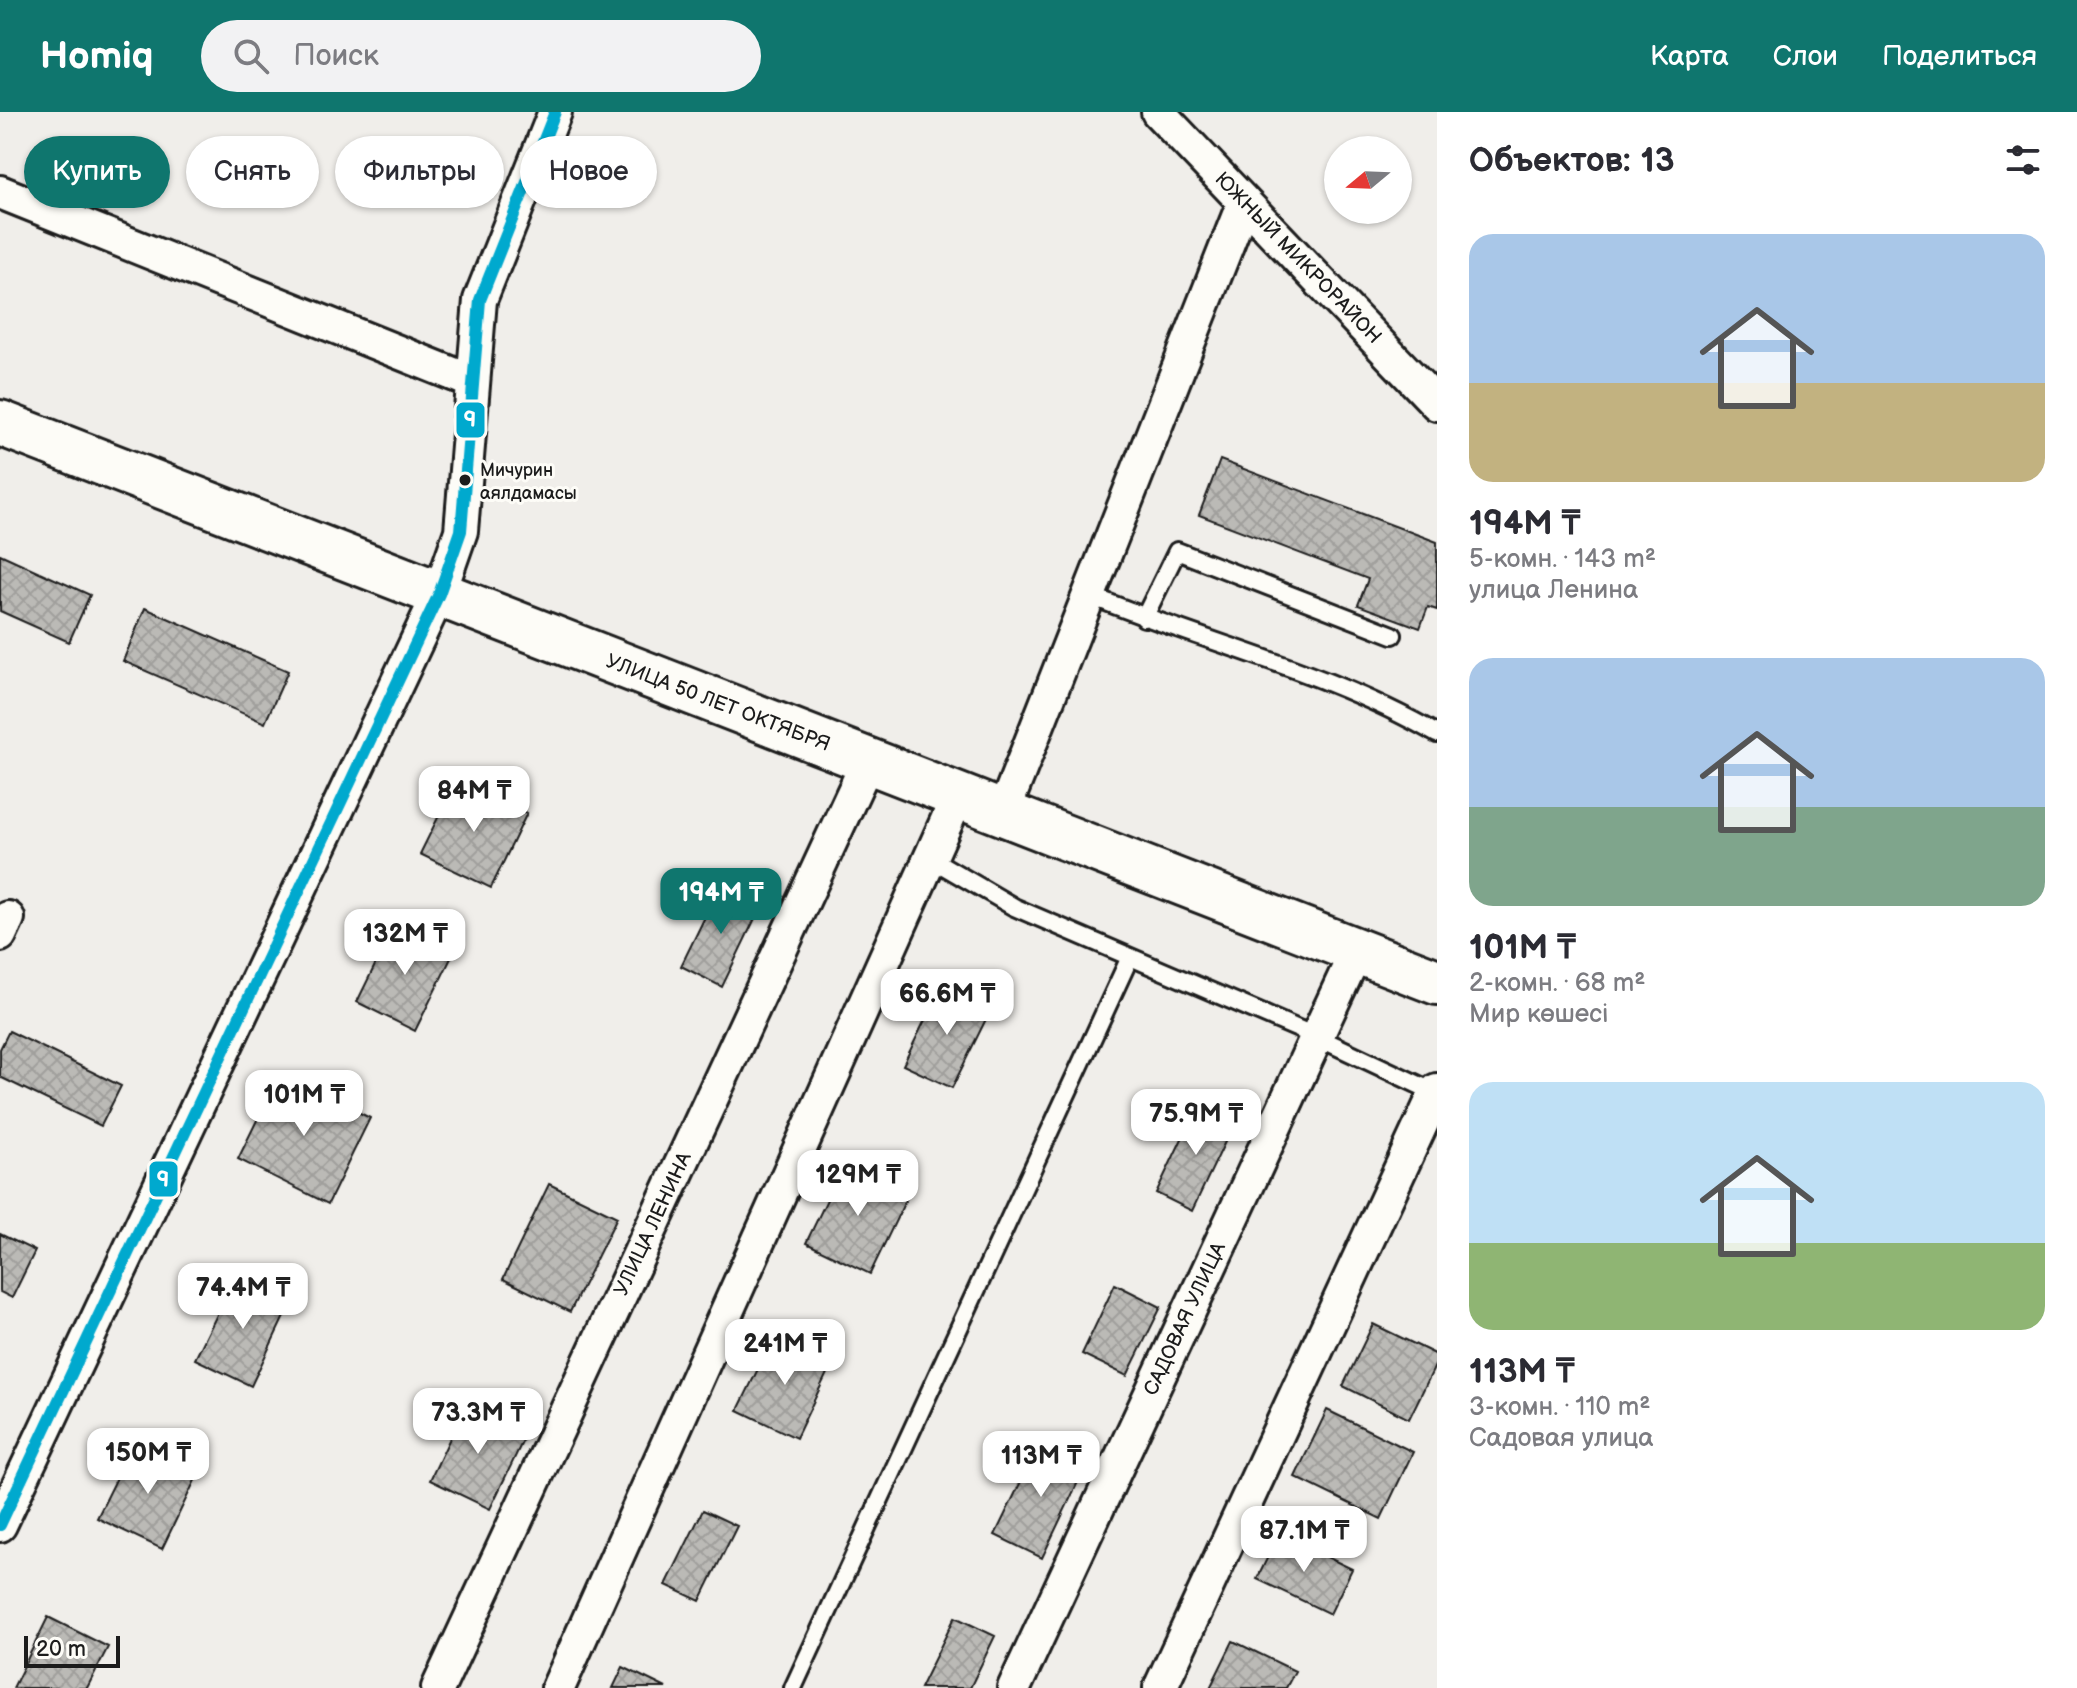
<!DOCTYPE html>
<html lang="ru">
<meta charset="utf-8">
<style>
:root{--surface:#fff;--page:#f2f2f3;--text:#2b2b33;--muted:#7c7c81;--accent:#0f766e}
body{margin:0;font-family:"Balsamiq Sans",sans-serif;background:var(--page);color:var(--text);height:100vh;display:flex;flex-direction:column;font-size:30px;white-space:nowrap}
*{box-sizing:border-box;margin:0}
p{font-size:26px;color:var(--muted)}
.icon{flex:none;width:44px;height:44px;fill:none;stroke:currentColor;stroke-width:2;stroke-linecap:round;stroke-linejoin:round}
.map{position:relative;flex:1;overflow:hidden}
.sheet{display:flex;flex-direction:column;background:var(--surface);width:640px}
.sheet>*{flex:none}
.top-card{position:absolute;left:24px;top:24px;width:760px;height:72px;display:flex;gap:16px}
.needle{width:52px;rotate:251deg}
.buttons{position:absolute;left:1324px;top:24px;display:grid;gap:16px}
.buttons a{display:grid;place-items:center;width:88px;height:88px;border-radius:50%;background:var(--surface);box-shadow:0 2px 6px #0004;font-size:40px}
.scale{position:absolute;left:24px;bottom:20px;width:96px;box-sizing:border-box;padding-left:8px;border:4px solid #1c1c1c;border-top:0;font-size:22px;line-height:28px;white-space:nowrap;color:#1c1c1c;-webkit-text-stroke:6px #fdfcf7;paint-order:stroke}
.price{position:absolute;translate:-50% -68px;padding:0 18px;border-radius:16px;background:#fff;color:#222;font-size:26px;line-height:52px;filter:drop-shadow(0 2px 4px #0008)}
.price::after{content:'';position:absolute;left:50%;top:48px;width:24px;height:18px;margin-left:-12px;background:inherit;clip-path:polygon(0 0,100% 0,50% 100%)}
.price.on{background:var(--accent);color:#fff}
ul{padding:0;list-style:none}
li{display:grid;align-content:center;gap:16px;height:424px;padding:0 32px}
li span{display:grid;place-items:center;height:248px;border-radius:24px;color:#555}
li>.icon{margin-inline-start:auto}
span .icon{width:144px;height:144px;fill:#fffc;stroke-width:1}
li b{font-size:34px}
h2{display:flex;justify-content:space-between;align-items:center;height:96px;padding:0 32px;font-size:34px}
.tag{padding:0 28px;border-radius:36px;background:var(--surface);box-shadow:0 2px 6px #0004;font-size:28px;line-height:72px}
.tag.on{background:var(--accent);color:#fff}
header{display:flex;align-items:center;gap:48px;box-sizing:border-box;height:112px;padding:0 40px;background:var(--accent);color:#fff}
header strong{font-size:38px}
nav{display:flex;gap:44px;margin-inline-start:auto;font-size:28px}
.search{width:560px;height:72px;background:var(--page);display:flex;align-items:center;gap:20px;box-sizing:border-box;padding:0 28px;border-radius:44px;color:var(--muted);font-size:30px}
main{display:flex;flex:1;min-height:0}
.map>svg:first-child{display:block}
.building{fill:url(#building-cross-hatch);stroke:#1c1c1c;stroke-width:2}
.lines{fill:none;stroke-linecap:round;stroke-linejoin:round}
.lane-casing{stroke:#1c1c1c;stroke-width:22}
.street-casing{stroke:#1c1c1c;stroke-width:38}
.secondary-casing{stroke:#1c1c1c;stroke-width:50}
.lane{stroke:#fdfcf7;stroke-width:16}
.street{stroke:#fdfcf7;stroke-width:32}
.secondary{stroke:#fdfcf7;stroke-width:44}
.bus-1-casing{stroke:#fdfcf7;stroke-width:18}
.bus-1{stroke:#00a9ce;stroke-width:12}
.bus-dot{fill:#1c1c1c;stroke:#fdfcf7;stroke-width:3}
.labels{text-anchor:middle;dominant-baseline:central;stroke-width:6;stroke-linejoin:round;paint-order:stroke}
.bus-label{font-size:18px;fill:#1c1c1c;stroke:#fdfcf7;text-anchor:start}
.street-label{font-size:20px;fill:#1c1c1c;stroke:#fdfcf7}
.line-badge{stroke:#fdfcf7;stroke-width:3}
.badge-label{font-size:22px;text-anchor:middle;font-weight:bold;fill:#fff}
</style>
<header>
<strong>Homiq</strong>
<div class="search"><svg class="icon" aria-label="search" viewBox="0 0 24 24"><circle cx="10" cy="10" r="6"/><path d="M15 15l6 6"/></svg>Поиск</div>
<nav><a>Карта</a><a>Слои</a><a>Поделиться</a></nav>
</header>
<main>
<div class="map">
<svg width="1437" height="1576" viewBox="0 0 1437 1576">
<defs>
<pattern id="building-cross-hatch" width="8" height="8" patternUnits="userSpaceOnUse" patternTransform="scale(2)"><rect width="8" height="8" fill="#bbbab6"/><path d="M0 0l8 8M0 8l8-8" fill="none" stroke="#a09f9c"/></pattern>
</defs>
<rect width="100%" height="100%" fill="#f0eeea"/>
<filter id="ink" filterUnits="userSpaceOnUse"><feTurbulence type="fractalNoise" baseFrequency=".0125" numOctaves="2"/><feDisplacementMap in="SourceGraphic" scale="16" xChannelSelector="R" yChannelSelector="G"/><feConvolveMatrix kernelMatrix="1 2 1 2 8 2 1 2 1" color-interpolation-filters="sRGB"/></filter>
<g filter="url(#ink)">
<!-- building -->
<path class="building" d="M1220,348L1437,430V498L1428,495L1420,516L1358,493L1368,467L1199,403Z
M0,442L90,483L69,530L0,499Z
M145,496L288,559L265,611L123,549Z
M457,667L527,701L491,776L420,742Z
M720,774L761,794L722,875L681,854Z
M395,812L454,840L415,919L357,890Z
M942,873L991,897L952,976L903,953Z
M9,919L121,974L101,1014L0,965V937Z
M280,961L370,1006L328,1092L238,1047Z
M1199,991L1235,1009L1192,1099L1156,1081Z
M845,1050L909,1081L870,1162L806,1131Z
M549,1072L617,1105L570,1200L503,1167Z
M0,1122L35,1139L12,1186L0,1180Z
M236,1164L291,1190L251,1274L195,1247Z
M1115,1172L1161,1195L1127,1264L1082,1242Z
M1373,1212L1437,1243V1250L1409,1307L1343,1274Z
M774,1224L831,1253L796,1326L738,1298Z
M467,1290L527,1320L490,1397L430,1368Z
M1327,1298L1413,1340L1381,1407L1295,1365Z
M1041,1328L1087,1351L1042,1446L995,1423Z
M134,1331L198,1362L162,1437L97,1406Z
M703,1398L737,1414L700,1489L666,1473Z
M1279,1422L1352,1457L1330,1502L1257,1467Z
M48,1505L108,1535L87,1576H13Z
M955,1505L995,1524L970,1576H920Z
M1233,1529L1295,1559L1286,1576H1210Z
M623,1555L666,1576H613Z"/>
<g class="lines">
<!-- lane casing -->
<g class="lane-casing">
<path id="lane" d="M1089,483C1205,531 1328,559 1437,622
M1144,506L1177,439L1393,523
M930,746L1014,795L1317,925L1436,981
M793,1576L1130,845"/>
</g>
<!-- street casing -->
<g class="street-casing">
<path id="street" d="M1158,0L1437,292
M0,80L473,270
M1003,701L1244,90
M0,823L8,806
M0,1413L439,482L461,419L480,188L555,0
M438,1576L868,649
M558,1576L958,684
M1014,1576L1357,838
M1160,1576L1437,978"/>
</g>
<!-- secondary casing -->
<g class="secondary-casing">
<path id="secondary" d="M0,311L1437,870"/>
</g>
<!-- lane -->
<use href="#lane" class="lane"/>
<!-- street -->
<use href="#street" class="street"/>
<!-- secondary -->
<use href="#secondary" class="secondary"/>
<!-- bus-1 casing -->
<g class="bus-1-casing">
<path id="bus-1" d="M0,1413L439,482L461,419L480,188L555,0"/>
</g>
<!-- bus-1 -->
<use href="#bus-1" class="bus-1"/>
</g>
</g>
<!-- markers -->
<circle class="bus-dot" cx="465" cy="368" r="7"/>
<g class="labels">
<!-- bus labels -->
<g class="bus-label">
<text x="480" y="358">Мичурин<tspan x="480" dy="23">аялдамасы</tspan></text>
</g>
<!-- street labels -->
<g class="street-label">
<text transform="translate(1298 146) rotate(46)">ЮЖНЫЙ МИКРОРАЙОН</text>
<text transform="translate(718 591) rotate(21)">УЛИЦА 50 ЛЕТ ОКТЯБРЯ</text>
<text transform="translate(653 1112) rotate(-65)">УЛИЦА ЛЕНИНА</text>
<text transform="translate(1185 1207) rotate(-65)">САДОВАЯ УЛИЦА</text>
</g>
</g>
<g class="line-badge">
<rect x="455" y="289" width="31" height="38" rx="8" fill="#00a9ce"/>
<rect x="148" y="1048" width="31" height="38" rx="8" fill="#00a9ce"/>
</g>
<g class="badge-label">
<text x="470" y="315">9</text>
<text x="163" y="1075">9</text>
</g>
</svg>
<div class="buttons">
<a><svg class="needle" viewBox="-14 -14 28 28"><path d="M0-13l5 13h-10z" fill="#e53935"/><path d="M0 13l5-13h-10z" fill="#7c7c81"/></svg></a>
</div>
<div class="scale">20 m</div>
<b class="price" style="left:474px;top:722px">84M ₸</b>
<b class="price on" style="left:721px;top:824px">194M ₸</b>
<b class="price" style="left:405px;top:865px">132M ₸</b>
<b class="price" style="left:947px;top:925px">66.6M ₸</b>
<b class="price" style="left:304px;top:1026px">101M ₸</b>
<b class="price" style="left:1196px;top:1045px">75.9M ₸</b>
<b class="price" style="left:858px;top:1106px">129M ₸</b>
<b class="price" style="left:243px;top:1219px">74.4M ₸</b>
<b class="price" style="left:785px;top:1275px">241M ₸</b>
<b class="price" style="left:478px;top:1344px">73.3M ₸</b>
<b class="price" style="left:148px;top:1384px">150M ₸</b>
<b class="price" style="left:1041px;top:1387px">113M ₸</b>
<b class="price" style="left:1304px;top:1462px">87.1M ₸</b>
<div class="top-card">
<a class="tag on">Купить</a>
<a class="tag">Снять</a>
<a class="tag">Фильтры</a>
<a class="tag">Новое</a>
</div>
</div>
<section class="sheet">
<h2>Объектов: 13<svg class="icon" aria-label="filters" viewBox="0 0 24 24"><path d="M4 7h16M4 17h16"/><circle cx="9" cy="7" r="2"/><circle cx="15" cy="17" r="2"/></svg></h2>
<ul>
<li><span style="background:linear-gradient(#a9c7e8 60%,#c2b280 0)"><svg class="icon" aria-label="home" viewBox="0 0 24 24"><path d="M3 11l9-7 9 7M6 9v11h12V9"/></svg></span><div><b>194M ₸</b><p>5-комн. · 143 m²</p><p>улица Ленина</p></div></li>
<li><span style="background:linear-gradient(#a9c7e8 60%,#7fa58c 0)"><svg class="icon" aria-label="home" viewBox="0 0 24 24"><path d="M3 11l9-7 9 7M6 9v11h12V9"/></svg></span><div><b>101M ₸</b><p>2-комн. · 68 m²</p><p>Мир көшесі</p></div></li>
<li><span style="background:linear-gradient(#bfe0f5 65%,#8fb573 0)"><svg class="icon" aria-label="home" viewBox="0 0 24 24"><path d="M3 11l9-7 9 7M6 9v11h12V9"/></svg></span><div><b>113M ₸</b><p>3-комн. · 110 m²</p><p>Садовая улица</p></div></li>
</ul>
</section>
</main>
